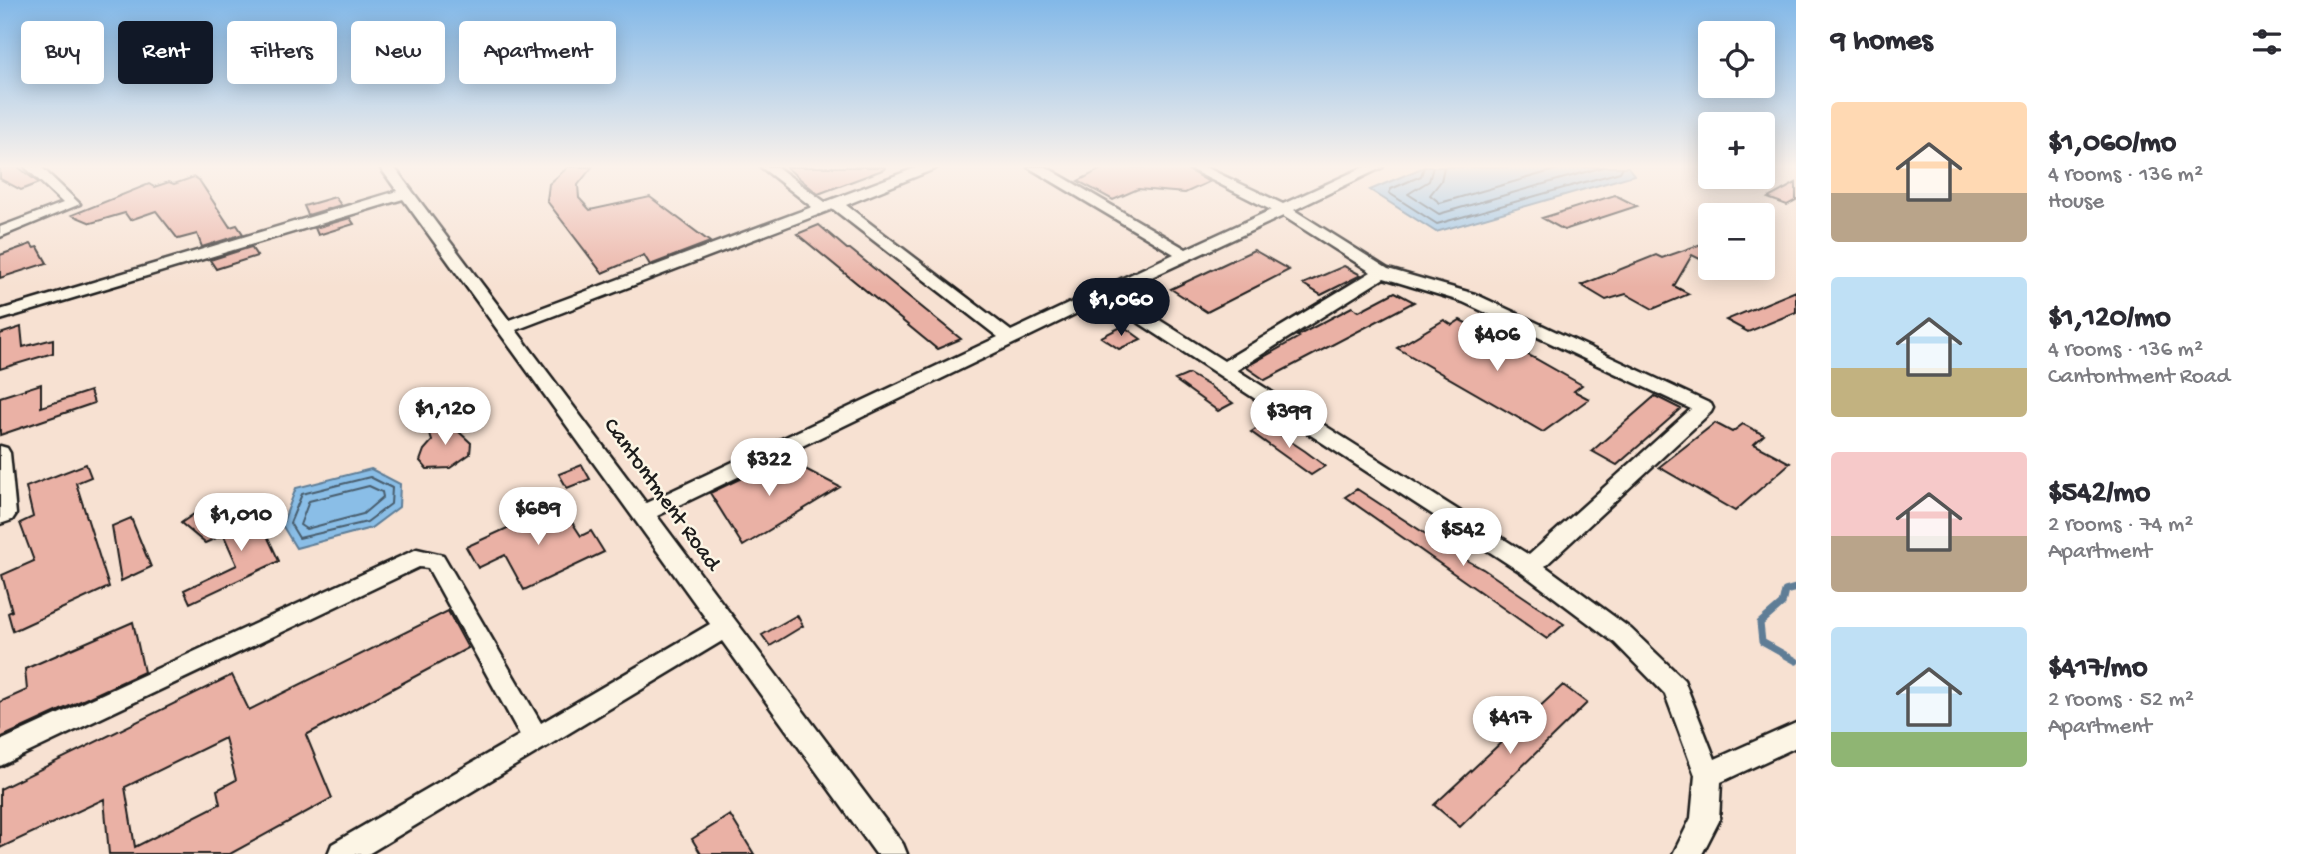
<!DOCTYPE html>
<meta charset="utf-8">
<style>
:root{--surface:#fff;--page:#f2f2f3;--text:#2b2b33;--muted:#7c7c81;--accent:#111827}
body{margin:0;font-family:"Gochi Hand",sans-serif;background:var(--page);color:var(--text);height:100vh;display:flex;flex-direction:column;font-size:26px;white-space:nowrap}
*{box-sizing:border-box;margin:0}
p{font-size:23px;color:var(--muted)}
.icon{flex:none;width:38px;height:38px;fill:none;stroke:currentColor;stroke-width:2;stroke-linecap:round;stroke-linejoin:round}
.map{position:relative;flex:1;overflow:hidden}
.panel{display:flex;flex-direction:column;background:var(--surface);width:525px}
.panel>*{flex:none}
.guide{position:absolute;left:21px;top:21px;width:665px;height:63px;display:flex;gap:14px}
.tools{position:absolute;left:1698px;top:21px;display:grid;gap:14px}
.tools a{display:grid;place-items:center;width:77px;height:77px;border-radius:7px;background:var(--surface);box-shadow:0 4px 18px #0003;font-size:35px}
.price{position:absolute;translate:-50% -60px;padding:0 16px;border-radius:24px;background:#fff;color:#222;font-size:23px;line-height:46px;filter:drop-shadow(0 2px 4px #0008)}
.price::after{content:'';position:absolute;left:50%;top:42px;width:21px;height:16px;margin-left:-10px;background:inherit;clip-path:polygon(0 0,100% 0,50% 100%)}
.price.current{background:var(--accent);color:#fff}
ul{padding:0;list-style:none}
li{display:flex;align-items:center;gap:21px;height:175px;padding:0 35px}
li span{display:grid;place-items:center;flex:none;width:196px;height:140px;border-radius:7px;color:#555}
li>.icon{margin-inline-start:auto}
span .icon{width:84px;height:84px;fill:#fffc;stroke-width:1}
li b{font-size:30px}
h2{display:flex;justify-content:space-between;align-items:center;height:84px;padding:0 35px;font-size:30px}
.chip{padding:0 24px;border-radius:7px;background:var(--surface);box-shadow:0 4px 18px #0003;font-size:24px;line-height:63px}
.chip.current{background:var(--accent);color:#fff}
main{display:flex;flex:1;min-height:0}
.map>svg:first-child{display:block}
.water{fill:#8abee7;stroke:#5e7d96;stroke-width:2}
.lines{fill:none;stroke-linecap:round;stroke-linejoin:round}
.shore{stroke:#485d6d;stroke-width:2}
.stream{stroke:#5e7d96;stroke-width:7}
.building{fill:#eab1a5;stroke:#1c1c1c;stroke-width:2;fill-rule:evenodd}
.minor-casing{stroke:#1c1c1c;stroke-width:5}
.minor{fill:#fcf5e5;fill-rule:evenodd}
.labels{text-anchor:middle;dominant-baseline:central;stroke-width:5;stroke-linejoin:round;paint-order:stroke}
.street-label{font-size:23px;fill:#1c1c1c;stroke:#fcf5e5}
</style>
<main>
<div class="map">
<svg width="1796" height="854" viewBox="0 0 1796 854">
<rect width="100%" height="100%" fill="#f7e1d2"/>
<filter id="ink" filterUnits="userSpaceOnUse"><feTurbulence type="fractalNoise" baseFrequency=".0143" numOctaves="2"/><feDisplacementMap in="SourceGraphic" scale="14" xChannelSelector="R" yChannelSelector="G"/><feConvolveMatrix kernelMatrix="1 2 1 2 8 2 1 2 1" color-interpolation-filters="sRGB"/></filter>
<g filter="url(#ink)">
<!-- water -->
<path class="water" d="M1424,167H1628L1634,175L1436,232L1370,190Z
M371,469L400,484L399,507L371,528L296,548L282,525L296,488Z"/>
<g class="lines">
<!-- shore -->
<path class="shore" d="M1424,167L1421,176L1391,189L1389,193L1437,224L1620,172L1623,167
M1433,167L1429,181L1408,194L1439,214L1603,167
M1444,167L1441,181L1430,195L1440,203L1565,167
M370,477L392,488L391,504L367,522L299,538L290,523L302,494Z
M369,486L382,492L383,497L363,514L306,529L300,525L309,501Z"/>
<!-- stream -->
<path class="stream" d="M1796,588L1785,591L1782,604L1760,623L1762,642L1796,661"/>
</g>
<!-- building -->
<path class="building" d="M0,167H18L39,183L21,190L0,179Z
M568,167H592L578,185L579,198L590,210L650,197L710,242L650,265L644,255L602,273L547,201L549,184Z
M786,167H885V169L818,194Z
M1105,167H1183L1209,182L1185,193L1138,189L1113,200L1078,181Z
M194,177L199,180L230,227L237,225L243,234L202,247L197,234L178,239L156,211L130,220L125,213L91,223L72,215L149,184L154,187L169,182L174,184Z
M1796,183V200L1787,205L1768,198Z
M1615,195L1637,206L1564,230L1542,218Z
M335,197L341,205L308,215L304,206Z
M350,218L354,224L318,235L315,228Z
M819,225L847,249H850L961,339L937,349L797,234Z
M1710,241V264L1692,255L1674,286L1689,294L1653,309L1626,294L1606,300L1581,285L1656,255L1662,258Z
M31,244L34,248L38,247L47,263L0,278V255Z
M251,247L257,256L216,269L210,260Z
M1254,250L1289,270L1207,312L1171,289Z
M1344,266L1361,275L1321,295L1303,284Z
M1796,291V312L1748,332L1726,320Z
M1395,292L1414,302L1265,380L1246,367L1299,337L1297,336L1352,307L1359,311Z
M1444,320L1452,325L1460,320L1536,359L1582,385L1574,391L1589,399L1543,432L1397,348Z
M1123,326L1141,339L1119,349L1101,337Z
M21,327L23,347L53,339V353L0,369V334Z
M1189,374L1208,385L1233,403L1218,411L1175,380Z
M41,384V407L90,391L94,403L0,435V397Z
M1655,396L1681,409L1617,465L1592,451Z
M445,419L471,443L470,454L450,468L427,469L420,461L424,450L432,441L427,425Z
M1715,423L1732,432L1743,424L1764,435L1754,444L1790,463L1735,511L1659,467Z
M1264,424L1305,451L1325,466L1311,475L1251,432Z
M784,458L840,487L743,546L710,493Z
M86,464L91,477L76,483L109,587L13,631L8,613L12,611L2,575L34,561L20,523L33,517L26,487Z
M582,465L590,479L567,488L559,474Z
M1357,489L1464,559L1483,569L1564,624L1547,639L1345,497Z
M560,504L581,536L591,531L604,552L524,590L505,555L478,568L466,547Z
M268,505L274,517L261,523L279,561L190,603L184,590L237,565L220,527Z
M194,514L221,536L205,543L181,523Z
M131,518L151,567L121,581L112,526Z
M448,611L468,648L306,735L332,798L230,854H109L104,799L0,848V789L232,675L249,710ZM225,738L236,780L217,790L220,804L135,847L125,787Z
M797,615L803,626L770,646L762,635Z
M133,622L144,672L0,738V702L27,690L25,669Z
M1563,685L1587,703L1460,827L1434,805Z
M730,815L754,854H701L692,839Z"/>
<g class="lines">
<!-- minor casing -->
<g class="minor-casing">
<path id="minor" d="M25,167H41L80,204L0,237V227L63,203Z
M380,167H394L509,320L812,207L761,167H777L825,202L918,167H939L846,205L1011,331L1174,254L1028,167H1046L1186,249L1271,210L1186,167H1205L1283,204L1364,167H1383L1294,210L1388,269L1475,294L1711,404L1713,408L1711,412L1545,566L1631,629L1684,680L1715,759L1796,723V747L1721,782L1719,821L1702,854H1673L1691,818L1695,775L1665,694L1615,643L1522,573L1104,300L657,516L903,844L907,854H876L722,641L368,854H328L332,844L520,735L428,568L419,567L0,766V741L417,549L443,555L541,723L710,624L403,199L0,320V310L397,191ZM833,209L998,337L646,503L516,330ZM1283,216L1371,272L1224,361L1117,293ZM1384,278L1463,302L1691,409L1529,555L1237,370Z
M0,446L7,448L10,453L16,514L12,520L0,524Z"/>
</g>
<!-- minor -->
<use href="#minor" class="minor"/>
</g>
</g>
<!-- sky -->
<linearGradient id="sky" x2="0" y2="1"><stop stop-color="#82b8e8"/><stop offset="0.58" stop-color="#fbf2eb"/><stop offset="1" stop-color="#fbf2eb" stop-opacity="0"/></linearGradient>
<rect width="1796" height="287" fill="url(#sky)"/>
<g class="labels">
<!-- street labels -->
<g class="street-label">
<text transform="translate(661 495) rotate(54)">Cantontment Road</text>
</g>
</g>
</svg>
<div class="tools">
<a><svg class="icon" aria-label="locate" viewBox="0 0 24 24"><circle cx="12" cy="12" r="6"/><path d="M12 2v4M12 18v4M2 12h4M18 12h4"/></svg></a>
<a>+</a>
<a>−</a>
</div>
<b class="price current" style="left:1121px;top:338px">$1,060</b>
<b class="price" style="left:1497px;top:373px">$406</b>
<b class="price" style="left:445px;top:447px">$1,120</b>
<b class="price" style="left:1289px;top:450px">$399</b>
<b class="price" style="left:769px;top:498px">$322</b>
<b class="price" style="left:538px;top:547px">$689</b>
<b class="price" style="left:241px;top:553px">$1,010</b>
<b class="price" style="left:1463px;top:568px">$542</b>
<b class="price" style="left:1510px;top:756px">$417</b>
<div class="guide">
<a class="chip">Buy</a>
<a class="chip current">Rent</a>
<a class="chip">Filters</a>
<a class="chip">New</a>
<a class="chip">Apartment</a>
</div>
</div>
<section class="panel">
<h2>9 homes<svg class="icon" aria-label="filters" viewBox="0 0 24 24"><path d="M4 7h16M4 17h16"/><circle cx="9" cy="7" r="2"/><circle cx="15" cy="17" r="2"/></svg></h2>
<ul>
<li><span style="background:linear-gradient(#ffd9b3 65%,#b9a48a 0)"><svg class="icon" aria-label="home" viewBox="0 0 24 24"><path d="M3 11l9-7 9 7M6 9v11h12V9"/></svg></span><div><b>$1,060/mo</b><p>4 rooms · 136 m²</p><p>House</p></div></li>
<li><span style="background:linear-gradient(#bfe0f5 65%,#c2b280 0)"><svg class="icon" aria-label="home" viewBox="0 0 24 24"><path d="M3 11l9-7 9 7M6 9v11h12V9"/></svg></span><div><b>$1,120/mo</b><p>4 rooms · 136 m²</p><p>Cantontment Road</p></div></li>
<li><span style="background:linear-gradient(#f6c9c9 60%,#b9a48a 0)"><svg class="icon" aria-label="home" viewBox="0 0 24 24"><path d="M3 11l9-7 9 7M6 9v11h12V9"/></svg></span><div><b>$542/mo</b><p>2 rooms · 74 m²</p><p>Apartment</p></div></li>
<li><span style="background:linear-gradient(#bfe0f5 75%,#8fb573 0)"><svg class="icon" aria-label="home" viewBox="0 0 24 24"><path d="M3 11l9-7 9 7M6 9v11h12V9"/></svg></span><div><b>$417/mo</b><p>2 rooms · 52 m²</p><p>Apartment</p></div></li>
</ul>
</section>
</main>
